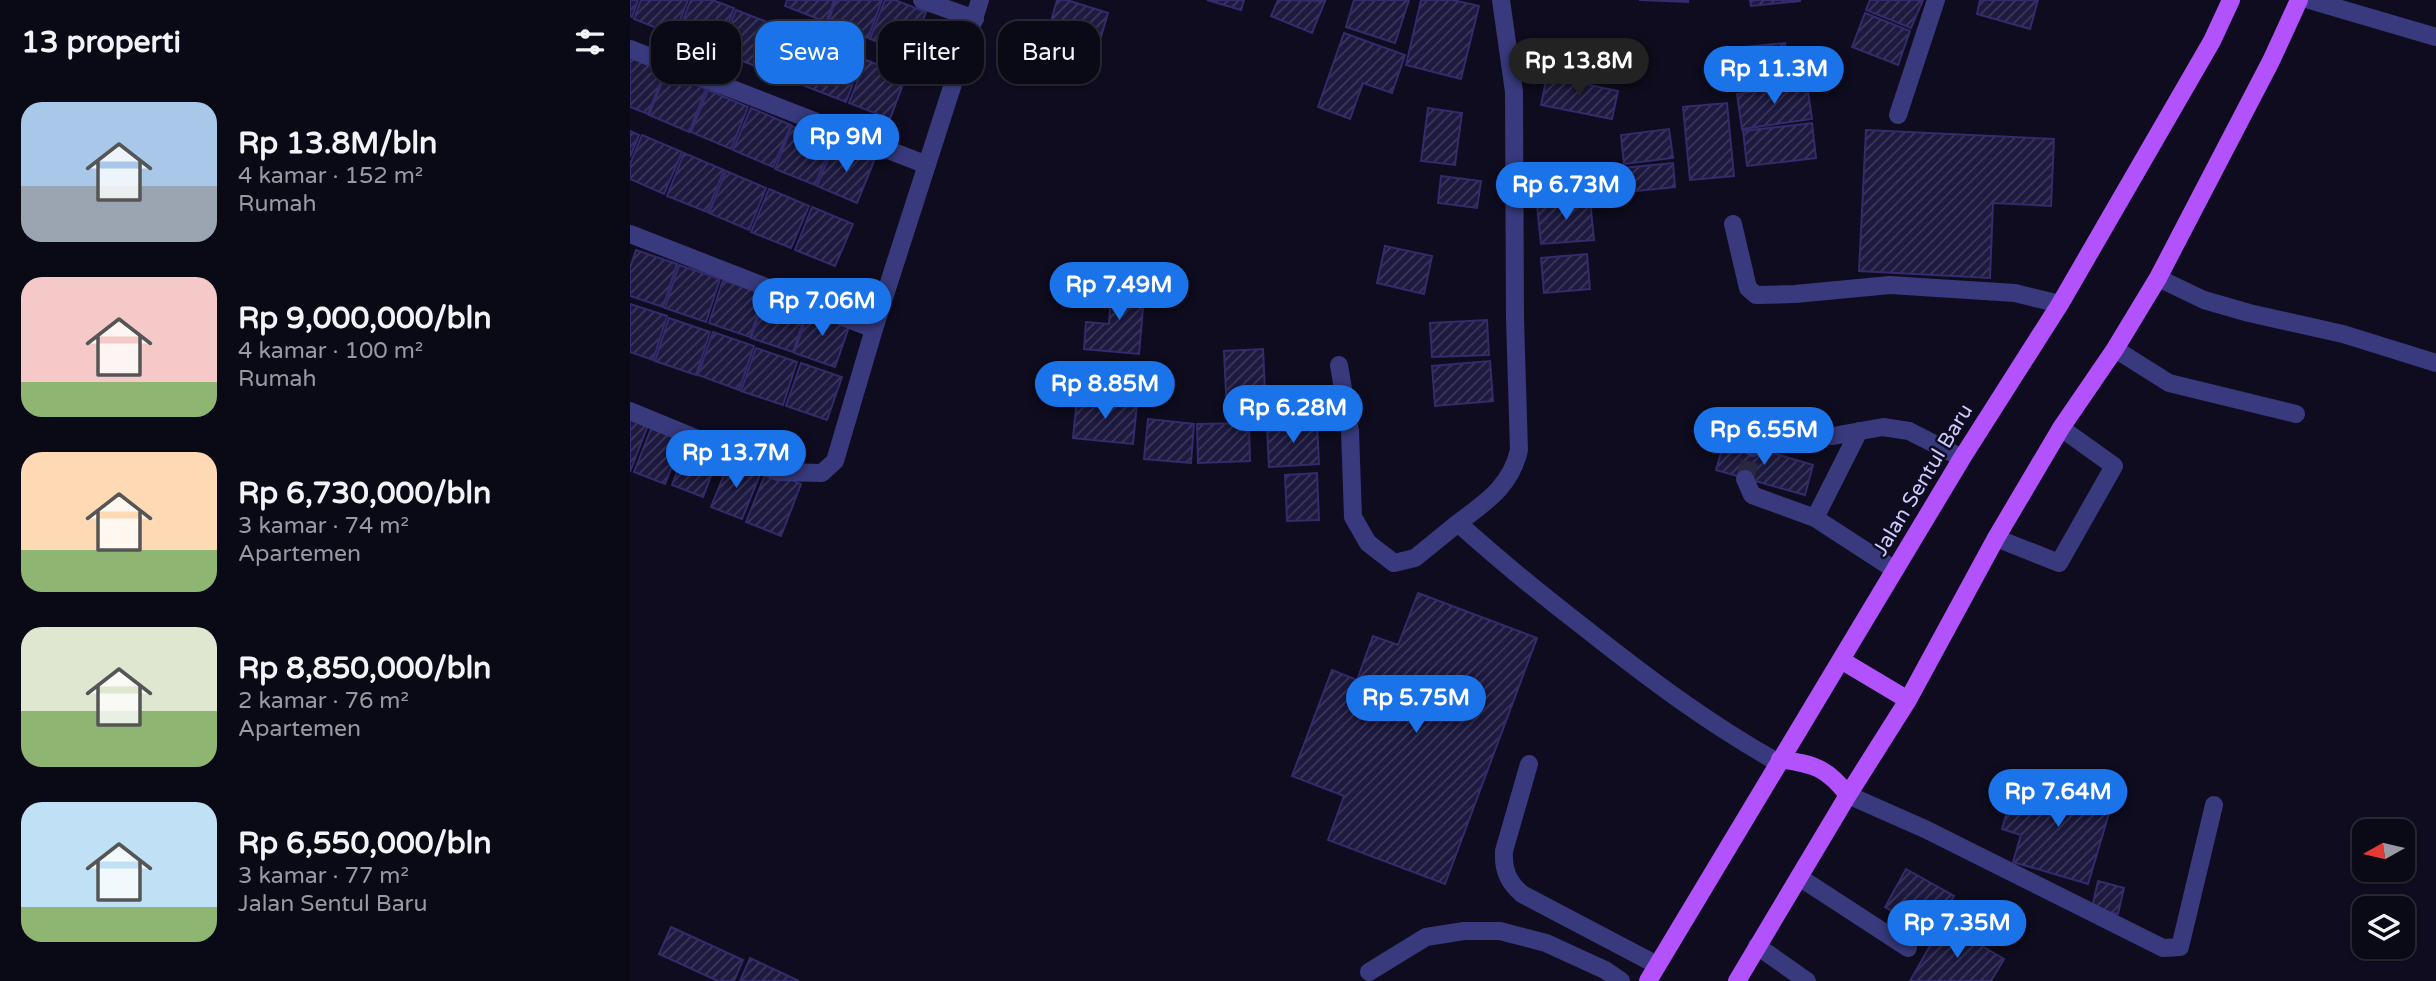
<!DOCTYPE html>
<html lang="id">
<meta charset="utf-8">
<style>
:root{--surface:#0a0916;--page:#181723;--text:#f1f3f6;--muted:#999aa1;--line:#2a2a35;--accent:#1a73e8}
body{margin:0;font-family:"Varela Round",sans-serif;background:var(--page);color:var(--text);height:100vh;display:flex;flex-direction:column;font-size:26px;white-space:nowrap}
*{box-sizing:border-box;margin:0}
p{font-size:23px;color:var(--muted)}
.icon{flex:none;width:38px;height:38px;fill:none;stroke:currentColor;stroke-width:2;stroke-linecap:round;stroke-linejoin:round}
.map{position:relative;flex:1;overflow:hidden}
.side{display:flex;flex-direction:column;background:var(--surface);width:630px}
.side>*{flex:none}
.banner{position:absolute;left:21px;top:21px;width:665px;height:63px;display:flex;gap:14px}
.needle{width:46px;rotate:262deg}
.tools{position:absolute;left:1722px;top:819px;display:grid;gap:14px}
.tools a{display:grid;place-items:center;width:63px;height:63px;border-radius:14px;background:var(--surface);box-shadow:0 2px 5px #0004,0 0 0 2px var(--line);font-size:35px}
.price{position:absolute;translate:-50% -60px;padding:0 16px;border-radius:24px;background:var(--accent);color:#fff;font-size:23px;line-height:46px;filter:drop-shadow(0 2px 4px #0008)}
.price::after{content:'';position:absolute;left:50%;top:42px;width:21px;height:16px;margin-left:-10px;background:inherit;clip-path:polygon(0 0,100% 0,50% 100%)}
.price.selected{background:#222;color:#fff}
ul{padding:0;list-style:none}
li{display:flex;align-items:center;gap:21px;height:175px;padding:0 21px}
li span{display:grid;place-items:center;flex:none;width:196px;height:140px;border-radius:21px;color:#555}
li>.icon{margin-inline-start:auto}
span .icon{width:84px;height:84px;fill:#fffc;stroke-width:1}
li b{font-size:30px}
h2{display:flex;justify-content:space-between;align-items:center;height:84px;padding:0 21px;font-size:30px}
.tag{padding:0 24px;border-radius:21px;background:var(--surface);box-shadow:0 2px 5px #0004,0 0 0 2px var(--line);font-size:24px;line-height:63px}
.tag.selected{background:var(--accent);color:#fff}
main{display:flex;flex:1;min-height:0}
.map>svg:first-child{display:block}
.building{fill:url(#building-hatch);stroke:#332b6b;stroke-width:2}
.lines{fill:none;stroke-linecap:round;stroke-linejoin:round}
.minor-tunnel{stroke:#2a2840;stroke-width:18;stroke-dasharray:18 9;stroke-linecap:butt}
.minor{stroke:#383a7d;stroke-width:18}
.major{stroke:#b152fd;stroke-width:18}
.labels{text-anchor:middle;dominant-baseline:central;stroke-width:5;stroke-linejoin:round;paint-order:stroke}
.street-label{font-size:21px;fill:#cccafe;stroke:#0e0c1e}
</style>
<main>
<section class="side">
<h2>13 properti<svg class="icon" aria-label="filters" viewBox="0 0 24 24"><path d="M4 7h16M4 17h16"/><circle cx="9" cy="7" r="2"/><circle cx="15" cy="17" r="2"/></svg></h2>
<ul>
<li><span style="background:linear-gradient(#a9c7e8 60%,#9aa5b1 0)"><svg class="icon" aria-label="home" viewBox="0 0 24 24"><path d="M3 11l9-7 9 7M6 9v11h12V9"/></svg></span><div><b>Rp 13.8M/bln</b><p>4 kamar · 152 m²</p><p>Rumah</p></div></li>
<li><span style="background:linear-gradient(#f6c9c9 75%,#8fb573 0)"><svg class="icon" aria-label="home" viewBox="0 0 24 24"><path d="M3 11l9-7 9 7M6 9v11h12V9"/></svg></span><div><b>Rp 9,000,000/bln</b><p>4 kamar · 100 m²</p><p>Rumah</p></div></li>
<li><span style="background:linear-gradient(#ffd9b3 70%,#8fb573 0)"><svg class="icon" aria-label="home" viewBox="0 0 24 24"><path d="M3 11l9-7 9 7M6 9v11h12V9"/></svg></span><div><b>Rp 6,730,000/bln</b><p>3 kamar · 74 m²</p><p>Apartemen</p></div></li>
<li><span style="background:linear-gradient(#dfe7d0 60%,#8fb573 0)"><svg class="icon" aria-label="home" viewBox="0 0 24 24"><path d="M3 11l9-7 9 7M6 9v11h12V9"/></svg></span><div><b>Rp 8,850,000/bln</b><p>2 kamar · 76 m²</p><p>Apartemen</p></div></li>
<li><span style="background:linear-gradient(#bfe0f5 75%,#8fb573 0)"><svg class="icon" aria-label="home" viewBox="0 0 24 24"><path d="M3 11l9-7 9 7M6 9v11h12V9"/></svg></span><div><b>Rp 6,550,000/bln</b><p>3 kamar · 77 m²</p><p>Jalan Sentul Baru</p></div></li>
</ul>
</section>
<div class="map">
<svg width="1806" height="981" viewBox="0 0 1806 981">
<defs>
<pattern id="building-hatch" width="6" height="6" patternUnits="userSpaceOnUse" patternTransform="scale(1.75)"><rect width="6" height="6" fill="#1d193f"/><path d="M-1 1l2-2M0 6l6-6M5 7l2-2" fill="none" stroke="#3d395c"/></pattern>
</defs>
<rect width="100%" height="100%" fill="#0e0c1e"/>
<!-- building -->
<path class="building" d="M0,0H8L2,17L0,16Z
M11,0H58L44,35L4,19Z
M61,0H82L104,8L88,51L47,35Z
M157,0H204L196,22L155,6Z
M206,0H252L238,38L198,22Z
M255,0H265L296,12L280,55L240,39Z
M427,0H437L478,13L466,54L416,39Z
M577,0H614L611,10Z
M648,0L695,1L682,33L641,16Z
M724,0H779L765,43L716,27Z
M791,0H823L849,6L831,79L776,65Z
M1009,0H1058V2Z
M1120,0H1170V1L1121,6Z
M1240,0H1293L1281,28L1236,10Z
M1350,0H1408L1400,29L1347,14Z
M106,10L147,26L130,68L90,52Z
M1235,13L1280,31L1268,65L1222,47Z
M149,26L189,42L173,84L132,69Z
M714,33L775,55L762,93L733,83L720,119L688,107Z
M1155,43L1161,83L1120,88L1115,47Z
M192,44L232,59L216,102L175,86Z
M0,57L35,72L18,114L0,107Z
M236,60L276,76L260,119L219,103Z
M36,72L76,89L59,132L19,115Z
M917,76L988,91L982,119L911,105Z
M1177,84L1182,119L1112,129L1107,94Z
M78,90L118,107L101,149L61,132Z
M1097,103L1104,176L1060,180L1053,107Z
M121,108L161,125L143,167L103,150Z
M798,108L832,113L825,165L791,161Z
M1182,123L1186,158L1117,166L1113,131Z
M162,126L202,143L185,185L145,169Z
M1039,129L1043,158L994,164L991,135Z
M1236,130L1424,139L1421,206L1363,203L1360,278L1229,271Z
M0,131L9,135L0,157Z
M12,135L52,152L34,194L0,179V164Z
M204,144L244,161L227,203L187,186Z
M54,153L94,170L77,212L37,196Z
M1043,163L1045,187L996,192L993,168Z
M96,171L136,188L119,230L79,213Z
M811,176L851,181L847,208L808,203Z
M139,189L179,206L161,248L121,232Z
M960,200L964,240L911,244L907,205Z
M182,207L223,224L205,266L165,250Z
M755,246L802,256L794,294L747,283Z
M6,250L47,264L33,307L0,296V268Z
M957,254L960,289L914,293L911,258Z
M49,265L90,279L76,322L35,308Z
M93,280L134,294L120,337L79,323Z
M482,282L515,285L509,354L454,349L456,322L479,324Z
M136,295L177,309L163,352L121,338Z
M0,304L37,316L23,360L0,352Z
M179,310L220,324L205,367L164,353Z
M39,318L80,332L66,375L25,361Z
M857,320L859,355L802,357L800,323Z
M83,332L124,346L109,390L68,375Z
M126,348L167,362L153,405L111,391Z
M633,349L636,412L597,414L594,351Z
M860,361L863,401L805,406L802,366Z
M171,363L212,377L197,420L156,406Z
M447,398L507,404L503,444L443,438Z
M0,418L18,425L0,472Z
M518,419L564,424L561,463L514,459Z
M619,423L620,461L568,463L567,424Z
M687,423L689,464L639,467L637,426Z
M23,424L54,436L35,484L4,472Z
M60,438L91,450L73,497L42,485Z
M1095,439L1183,465L1175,495L1086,470Z
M100,460L131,472L112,519L81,507Z
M137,470L171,484L151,536L116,522Z
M687,473L689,520L657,521L655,475Z
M788,593L907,638L815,884L698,840L714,796L662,776L702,670L727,680L743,636L768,645Z
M1408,777L1483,800L1458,884L1383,862L1391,835L1372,829L1383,790L1402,795Z
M1276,869L1324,896L1302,934L1255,907Z
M1468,881L1494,888L1488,914L1462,908Z
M1313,923L1374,959L1361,981H1280Z
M41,927L113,960L104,981H88L29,954Z
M120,958L169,981H110Z"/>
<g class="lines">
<!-- minor-tunnel -->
<path class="minor-tunnel" d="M1115,479L1123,448"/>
<!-- minor -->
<path class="minor" d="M292,0L345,19
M871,0L884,92L885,319L889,450C881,486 856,502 828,523C869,560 912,595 956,629C1018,678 1079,724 1149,763
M1680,0L1806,37
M0,49L297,165
M1268,115L1306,0
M1103,224L1118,288L1126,295L1165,294L1260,285L1385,293L1430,304
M0,234L244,329
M1528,278L1574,300L1619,313L1713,334L1806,363
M1485,349L1539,383L1666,414
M709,365L720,431L723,517L738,543L764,563L785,558L828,523
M0,411L148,472L192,473L205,461L244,329L350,0
M1123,448L1139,432L1203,436L1253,427L1279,431L1332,458
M1115,479L1122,495L1185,518L1265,570
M1185,518L1229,431
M1366,538L1429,563L1484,466L1431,428
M899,764L874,851C873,870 878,882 892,894L1027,965
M1218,795L1295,829L1533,948L1550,947L1584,805
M1169,877L1278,948
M1127,946L1177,981
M739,972L796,937L834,931H870L916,943L975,970L991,981"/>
<!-- major -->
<path class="major" d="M1211,660L1278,700
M1150,759C1185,765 1196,767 1218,795
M1018,981L1332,458L1430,304L1582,41L1601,0
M1107,981L1218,795L1278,700L1366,538L1431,428L1485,349L1528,278L1641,61L1669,0"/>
</g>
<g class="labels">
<!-- street labels -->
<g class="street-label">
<text transform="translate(1293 480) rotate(-59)">Jalan Sentul Baru</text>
</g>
</g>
</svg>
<div class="tools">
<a><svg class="needle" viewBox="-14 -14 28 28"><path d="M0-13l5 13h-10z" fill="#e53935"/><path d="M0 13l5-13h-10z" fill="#999aa1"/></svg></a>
<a><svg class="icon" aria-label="layers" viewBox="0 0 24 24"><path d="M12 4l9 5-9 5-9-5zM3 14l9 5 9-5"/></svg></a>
</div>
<b class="price selected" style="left:949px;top:98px">Rp 13.8M</b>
<b class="price" style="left:1144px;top:106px">Rp 11.3M</b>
<b class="price" style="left:216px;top:174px">Rp 9M</b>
<b class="price" style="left:936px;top:222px">Rp 6.73M</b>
<b class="price" style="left:489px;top:322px">Rp 7.49M</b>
<b class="price" style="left:192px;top:338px">Rp 7.06M</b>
<b class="price" style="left:475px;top:421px">Rp 8.85M</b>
<b class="price" style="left:663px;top:445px">Rp 6.28M</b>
<b class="price" style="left:1134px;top:467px">Rp 6.55M</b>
<b class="price" style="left:106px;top:490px">Rp 13.7M</b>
<b class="price" style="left:786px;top:735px">Rp 5.75M</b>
<b class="price" style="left:1428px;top:829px">Rp 7.64M</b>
<b class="price" style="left:1327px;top:960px">Rp 7.35M</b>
<div class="banner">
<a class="tag">Beli</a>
<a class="tag selected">Sewa</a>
<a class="tag">Filter</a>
<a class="tag">Baru</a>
</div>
</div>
</main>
